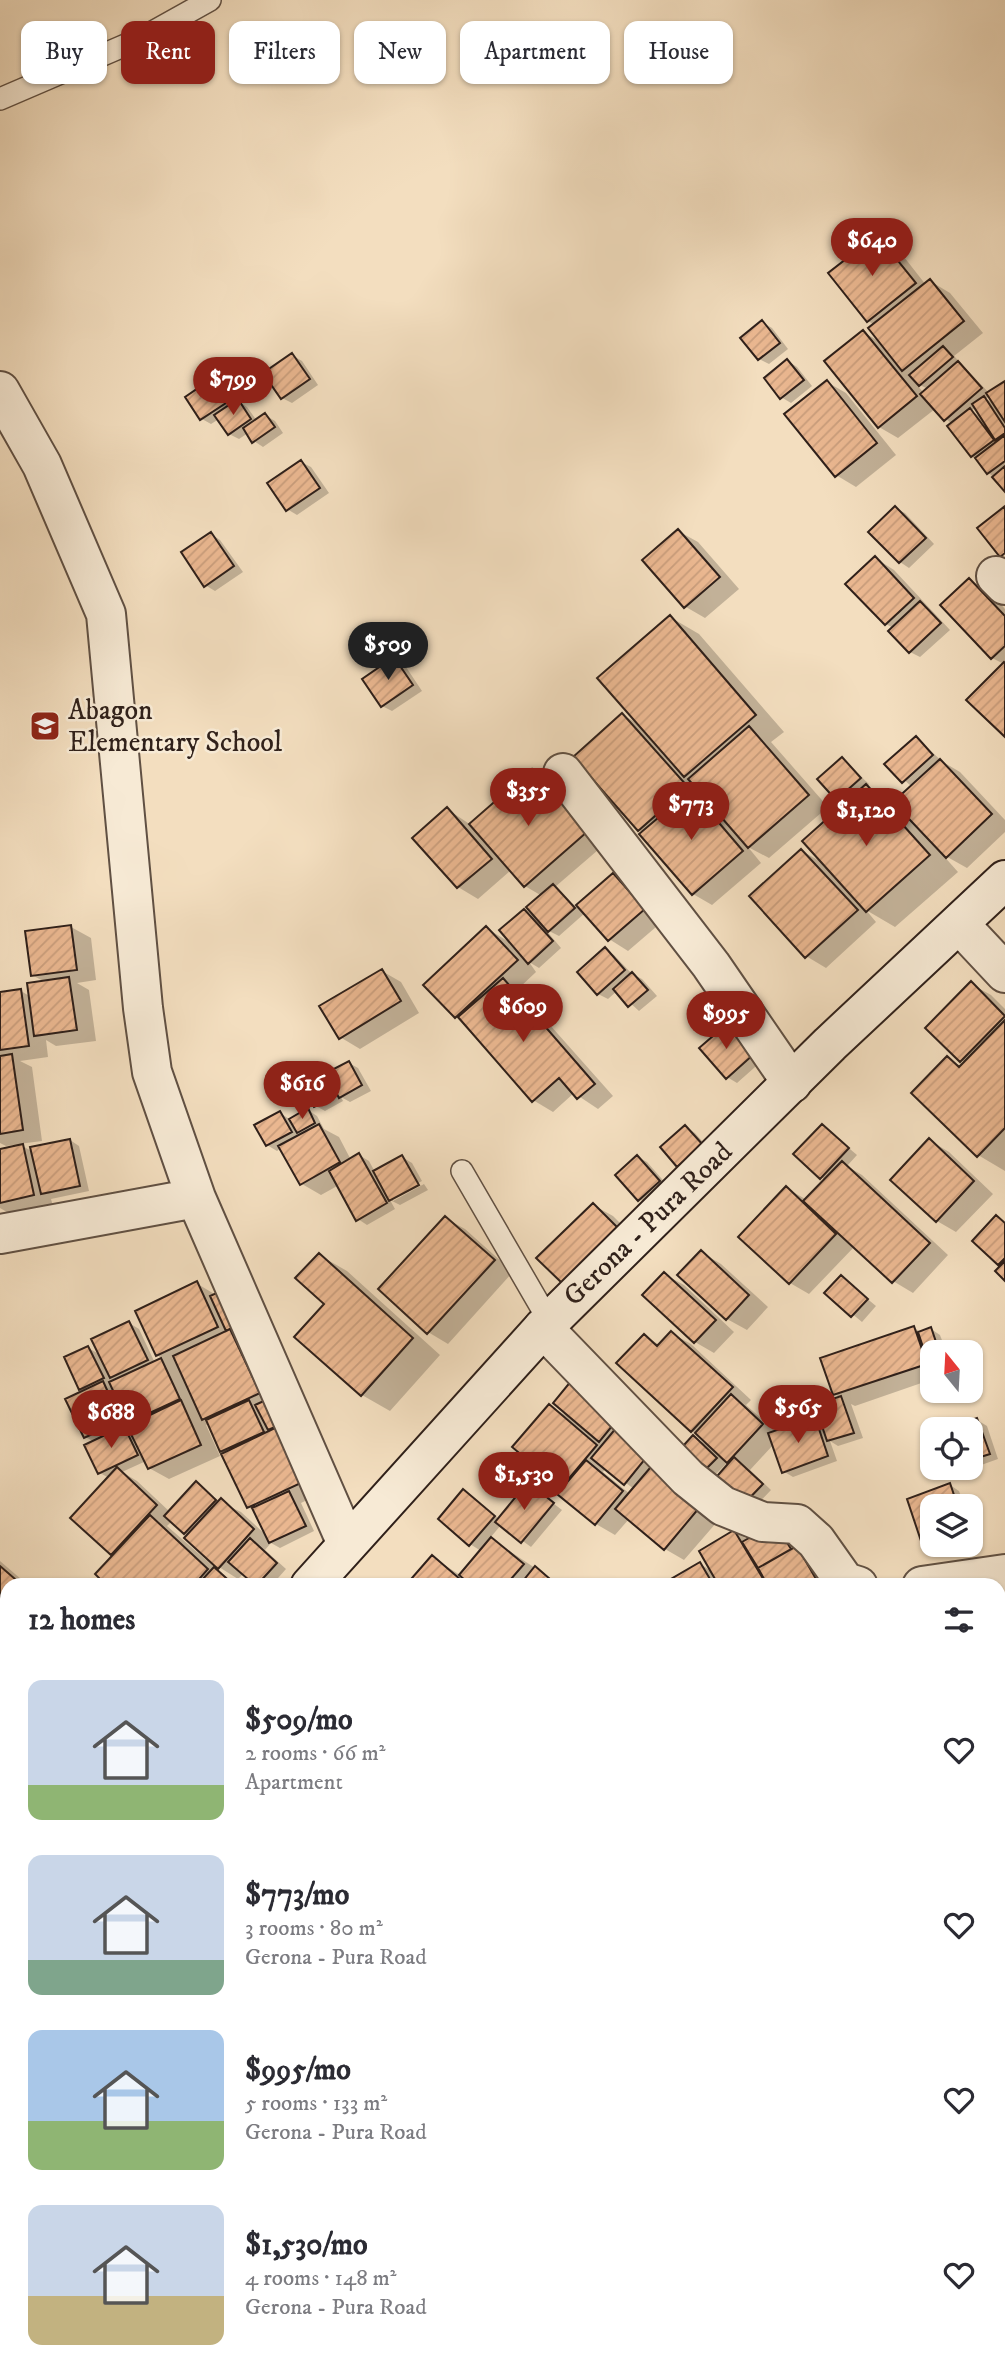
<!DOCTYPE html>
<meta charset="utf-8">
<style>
:root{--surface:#fff;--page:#f7f7f7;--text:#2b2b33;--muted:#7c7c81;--accent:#8f2418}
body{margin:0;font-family:"IM FELL DW Pica",serif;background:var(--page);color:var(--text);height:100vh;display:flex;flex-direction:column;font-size:26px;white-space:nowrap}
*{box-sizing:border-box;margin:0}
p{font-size:23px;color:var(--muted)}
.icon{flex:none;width:38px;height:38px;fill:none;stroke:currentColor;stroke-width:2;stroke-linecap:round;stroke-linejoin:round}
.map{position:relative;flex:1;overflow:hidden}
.details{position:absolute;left:0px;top:1578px;width:1006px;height:800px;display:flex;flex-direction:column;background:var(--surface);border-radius:21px 21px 0 0;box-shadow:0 2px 5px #0004}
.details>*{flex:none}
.guide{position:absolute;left:21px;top:21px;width:964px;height:63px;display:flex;gap:14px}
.needle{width:46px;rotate:342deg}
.tools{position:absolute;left:920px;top:1340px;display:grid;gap:14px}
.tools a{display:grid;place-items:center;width:63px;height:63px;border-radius:14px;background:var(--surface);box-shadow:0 2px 5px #0004;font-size:35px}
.price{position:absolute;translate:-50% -60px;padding:0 16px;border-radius:24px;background:var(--accent);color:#fff;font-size:23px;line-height:46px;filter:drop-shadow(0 2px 4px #0008)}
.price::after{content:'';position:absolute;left:50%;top:42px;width:21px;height:16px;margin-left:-10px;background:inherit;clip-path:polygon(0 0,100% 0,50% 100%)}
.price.current{background:#222;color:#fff}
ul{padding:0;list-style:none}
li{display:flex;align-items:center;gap:21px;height:175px;padding:0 28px}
li span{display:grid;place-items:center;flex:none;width:196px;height:140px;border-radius:14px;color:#555}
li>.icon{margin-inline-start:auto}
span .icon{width:84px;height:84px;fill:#fffc;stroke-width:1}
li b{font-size:30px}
h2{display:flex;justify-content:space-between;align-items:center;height:84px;padding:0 28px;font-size:30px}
.tag{padding:0 24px;border-radius:14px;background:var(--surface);box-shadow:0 2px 5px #0004;font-size:24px;line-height:63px}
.tag.current{background:var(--accent);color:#fff}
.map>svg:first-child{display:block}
.shadow{fill:#0003;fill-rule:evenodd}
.building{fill:url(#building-hatch);stroke:#2f201a;stroke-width:2}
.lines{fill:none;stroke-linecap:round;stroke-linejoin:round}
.lane-casing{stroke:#605043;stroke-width:24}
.street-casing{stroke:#605043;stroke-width:42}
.secondary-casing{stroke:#2f201a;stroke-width:42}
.lane{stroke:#f7ead5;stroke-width:21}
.street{stroke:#f7ead5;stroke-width:38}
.secondary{stroke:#f7ead5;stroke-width:38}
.labels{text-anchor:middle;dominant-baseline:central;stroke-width:5;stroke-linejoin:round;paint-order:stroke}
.poi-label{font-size:28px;fill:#2f201a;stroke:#f7ead5;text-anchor:start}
.street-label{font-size:28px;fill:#2f201a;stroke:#f7ead5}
</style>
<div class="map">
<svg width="1005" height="2378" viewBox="0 0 1005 2378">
<defs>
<pattern id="building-hatch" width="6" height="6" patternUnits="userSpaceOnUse" patternTransform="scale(1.75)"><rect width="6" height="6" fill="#eab790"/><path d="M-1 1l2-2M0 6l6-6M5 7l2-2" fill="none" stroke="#c99d7c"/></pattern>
</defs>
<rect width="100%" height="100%" fill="#f3debf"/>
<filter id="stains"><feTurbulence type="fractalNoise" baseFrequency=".00286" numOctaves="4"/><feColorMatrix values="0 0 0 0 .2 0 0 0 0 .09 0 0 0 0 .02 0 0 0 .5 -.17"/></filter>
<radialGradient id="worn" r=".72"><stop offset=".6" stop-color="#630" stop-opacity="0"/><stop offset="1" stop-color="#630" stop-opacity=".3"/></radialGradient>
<!-- shadow -->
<path class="shadow" d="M877,237L897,248L926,285L930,281L950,293L983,333L954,356L989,393L1005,383V489L972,456L952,424L935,409L898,438L879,427L863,332L882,343L875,325L868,321ZM914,382L928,389L924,393ZM990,395L995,404L986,399ZM976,407L983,418L971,411Z
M762,322L772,328L788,349L769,364L759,359Z
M292,355L302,361L318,385L292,403L282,398Z
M788,361L797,367L812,386L791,403L781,397Z
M210,382L220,387L232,405L238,401L247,407L257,421L265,415L275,421L283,433L263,447L254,441L248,433L239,439L229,434L219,419L211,424L202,419Z
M827,382L846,393L896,455L856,487L836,475Z
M301,462L311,467L329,493L297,515L287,509Z
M895,508L905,513L934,544L909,568L900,562Z
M678,531L698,542L739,589L705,618L686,607L644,560Z
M211,534L220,540L243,572L215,591L205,585Z
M875,558L894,570L950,630L920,657L910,652L893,628L886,624Z
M969,580L989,591L1005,609V735L1004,664L992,658Z
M670,617L699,634L784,732L771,742L828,807L769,858L748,847L761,863L712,905L693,894L639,829L623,715L640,725Z
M394,659L404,664L422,691L392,711L382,706Z
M916,738L943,762L960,772L1005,820V832L967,868L942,854L958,872L895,927L866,910L876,922L826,968L806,956L802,851L823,863L846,804L819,779L842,759L869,784L867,787L895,803L912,787L887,764Z
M532,771L552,782L605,844L555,887L576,907L613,875L633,886L663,921L628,951L609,939L585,913L559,936L545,929L561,948L539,968L529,962L536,972L518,989L613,1096L598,1109L574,1093L553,1112L533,1100L456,1017L486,928L511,943L524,911L538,919L542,896L525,886L511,870L478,899L458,887L414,838L447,809L471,825Z
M71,927L91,938L96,980L77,983L89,990L96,1041L56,1046L46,1040L48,1057L20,1061L32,1067L42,1141L19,1144L33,1152L70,1140L79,1146L89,1191L51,1199L53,1206L12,1215L0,1208V1151L16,1148L15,1145L6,1146L0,1143V994L21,991L31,997L45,982L32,975Z
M605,949L614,955L632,974L642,979L657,996L639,1011L617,991L608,999L598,994Z
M382,971L401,982L419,1013L360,1049L340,1037Z
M971,984L991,995L1005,1009V1171L978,1155L948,1058L962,1067L966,1063L961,1060Z
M727,1026L737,1031L763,1060L737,1083L727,1077Z
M349,1063L358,1068L371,1091L350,1102L341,1097L343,1101L325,1111L316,1106L323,1076L333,1082Z
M308,1110L317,1116L324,1129L339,1137L351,1160L359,1155L369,1161L375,1172L402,1157L412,1163L422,1181L393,1197V1201L424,1184L428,1190L400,1205L390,1200L395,1209L367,1225L358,1219L339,1185L321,1195L302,1184L281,1148L277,1151L267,1145L280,1113L291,1120Z
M823,1126L857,1155L847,1166L862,1175L948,1255L913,1293L893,1281L855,1246L809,1294L790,1283L786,1188L807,1200L826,1181L796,1154Z
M686,1127L695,1133L711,1151L688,1171L679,1166Z
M929,1140L949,1152L993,1194L956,1232L937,1221Z
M638,1157L647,1162L669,1187L649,1205L639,1199Z
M593,1205L613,1216L638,1241L582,1293Z
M445,1218L465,1229L513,1272L448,1344L428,1332Z
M701,1252L721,1264L768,1307L747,1330L727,1319Z
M319,1255L347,1271L440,1355L390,1411L362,1395Z
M664,1274L684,1285L734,1332L714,1353L695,1342Z
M841,1277L876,1306L862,1322L827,1293Z
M196,1283L216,1295L321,1493L301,1503L314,1531L280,1548L271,1543L265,1550L286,1569L271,1586H256L243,1574L238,1579L219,1567L172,1521L167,1526L236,1586H109L115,1555L112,1554L109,1478L100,1473L94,1442L86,1437L67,1399L86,1391L81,1388L88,1348L101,1355L129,1323L139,1329L155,1363L163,1359L157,1355ZM209,1424L248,1507L255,1511L267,1536L241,1512L220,1502L196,1483L170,1512L137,1481L122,1472L146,1461L149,1468L169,1479L220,1456L206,1425Z
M914,1328L921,1332L931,1329L940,1335L946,1351L933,1353V1379L855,1406L851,1404L863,1438L838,1446L830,1441L837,1461L793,1477L783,1471L774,1444L750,1470L771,1490L749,1513L731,1463L720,1457L726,1464L709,1481L694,1437L709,1446L692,1431L644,1336L660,1345L671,1333L691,1344L751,1400L746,1405L777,1432L815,1419L823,1424L841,1398L835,1394Z
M577,1378L723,1515L684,1560L665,1549L629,1519L615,1535L596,1524L564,1488L515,1447L549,1406L571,1418ZM606,1468L634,1489L630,1494L603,1472Z
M977,1420L987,1426L998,1459L956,1474L947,1468H971V1430Z
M528,1484L562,1510L531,1547L501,1525L490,1538L562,1586H408L432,1557L460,1575L481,1551L470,1544L464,1491L499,1519Z
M950,1485L959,1491L965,1507H933L932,1545L922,1539L909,1500Z
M775,1525L832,1586H677L700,1564L713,1572L734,1532L749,1540Z
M0,1561L29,1586H7V1690L0,1686Z
M1005,1642V1824L999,1807V1644Z
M0,1750L7,1756V1831L0,1839Z
M1005,1832V1969L999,1971V1915L1005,1913Z
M0,2215L7,2221V2241L0,2249Z
M71,2371H164L166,2378H74Z
M392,2371H424L409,2378Z"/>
<!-- building -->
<path class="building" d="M877,235L916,283L867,322L828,273Z
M930,279L964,321L902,371L868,328Z
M762,320L780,343L758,360L740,338Z
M863,330L917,396L878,428L824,361Z
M943,346L953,357L919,386L909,375Z
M292,353L310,379L281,399L263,373Z
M787,359L804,380L780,399L764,378Z
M958,361L982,388L944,421L920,394Z
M210,380L226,403L200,420L185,397Z
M827,380L877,443L835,477L784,414Z
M1005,381V422L986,393Z
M984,396L1005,428V433L995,440L972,404Z
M238,399L251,419L228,435L214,415Z
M970,408L994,440L971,457L947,426Z
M265,413L275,427L252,443L243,428Z
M1005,435V461L987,474L975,458Z
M301,460L320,488L286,511L267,483Z
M1005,466V492L992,477Z
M895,506L926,538L899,563L868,532Z
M1005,506V553L1000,557L977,528Z
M678,529L720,577L684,608L642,560Z
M211,532L234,566L204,587L181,552Z
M875,556L914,598L885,625L845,584Z
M969,578L1005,616V646L991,659L940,605Z
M920,601L941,623L909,653L888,631Z
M670,615L756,715L684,777L597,678Z
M394,657L413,685L381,707L362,679Z
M1004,662L1005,663V737L966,700Z
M622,713L688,787L638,831L573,757Z
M749,726L809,795L748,848L688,779Z
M916,736L933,755L902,783L884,764Z
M842,757L861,778L836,800L817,779Z
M940,759L992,814L946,858L893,802Z
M532,769L587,832L524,887L469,824Z
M866,784L930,855L866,912L802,841Z
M691,790L743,851L692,895L639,834Z
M447,807L492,859L457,888L412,838Z
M801,849L858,910L805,958L749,896Z
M613,873L645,909L608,941L576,905Z
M553,884L575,908L548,932L526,907Z
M524,909L553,941L528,964L499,930Z
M71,925L77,970L31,976L25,931Z
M486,926L518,960L455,1018L423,985Z
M605,947L625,970L597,995L577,972Z
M382,969L401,1001L339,1039L319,1006Z
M632,972L648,990L628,1007L613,989Z
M69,977L77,1030L34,1036L27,983Z
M503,978L595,1084L577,1099L559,1078L532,1102L458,1017Z
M971,981L1005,1016L960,1062L925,1028Z
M21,989L29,1046L0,1050V992Z
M1005,1020V1128L977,1157L911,1093L947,1056L959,1067Z
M727,1024L754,1054L726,1079L699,1048Z
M12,1054L23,1130L0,1134V1056Z
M349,1061L362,1085L339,1098L326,1073Z
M323,1074L335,1096L314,1107L302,1085Z
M308,1108L315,1123L297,1133L289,1119Z
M280,1111L292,1132L266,1146L254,1125Z
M319,1124L340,1162L300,1185L278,1146Z
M822,1124L849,1148L820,1179L793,1154Z
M685,1125L703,1145L677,1167L660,1147Z
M929,1138L974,1181L936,1222L890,1180Z
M70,1139L80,1186L41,1194L30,1147Z
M23,1144L34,1195L0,1203V1149Z
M359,1153L387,1203L356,1221L329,1171Z
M402,1155L419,1185L389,1201L373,1171Z
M637,1155L660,1181L638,1201L615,1175Z
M842,1161L930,1243L892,1283L803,1201Z
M786,1186L836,1234L789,1284L738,1237Z
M593,1203L619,1229L562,1283L536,1258Z
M996,1215L1005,1223V1258L998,1265L972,1241Z
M445,1216L495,1260L427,1334L378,1289Z
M701,1250L749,1295L726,1320L677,1275Z
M319,1253L413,1338L361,1396L294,1337L324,1304L295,1278Z
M1005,1261V1281L995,1271Z
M664,1272L716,1320L694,1343L642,1295Z
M841,1275L868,1299L851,1317L824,1293Z
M197,1281L218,1327L156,1356L135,1311Z
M232,1286L247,1320L226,1331L210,1296Z
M129,1321L148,1360L110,1378L91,1339Z
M914,1326L927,1364L833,1395L820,1358Z
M931,1327L937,1345L924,1350L918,1332Z
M230,1329L260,1393L202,1420L173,1356Z
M671,1331L733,1387L691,1432L616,1363L644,1334L657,1346Z
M88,1346L104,1378L79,1390L64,1357Z
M161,1358L180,1399L128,1423L109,1382Z
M576,1375L622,1414L599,1442L553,1403Z
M103,1381L121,1421L84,1438L65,1399Z
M279,1394L291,1420L268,1430L255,1405Z
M731,1394L763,1424L727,1463L695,1433Z
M841,1396L854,1433L827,1441L815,1405Z
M181,1400L201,1445L148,1469L127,1426Z
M249,1400L264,1432L220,1452L206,1420Z
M549,1404L597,1445L561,1488L512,1447Z
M815,1417L828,1456L782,1473L768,1433Z
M977,1418L990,1454L971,1460V1430H943Z
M622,1421L654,1448L624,1485L591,1458Z
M124,1426L138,1455L98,1474L84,1445Z
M277,1427L303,1482L247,1508L221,1454Z
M693,1435L717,1458L698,1477L675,1455Z
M734,1457L763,1484L739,1509L711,1483Z
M586,1460L623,1491L595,1525L557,1494Z
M656,1461L704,1502L664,1550L615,1509Z
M117,1467L157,1505L111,1555L70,1518Z
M196,1481L216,1500L184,1534L164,1516Z
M528,1482L554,1503L521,1543L495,1522Z
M950,1483L958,1507H933V1536L921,1541L907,1499Z
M463,1489L495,1516L469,1546L438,1519Z
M289,1491L306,1526L269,1543L252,1508Z
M221,1498L254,1529L218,1569L184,1538Z
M150,1515L208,1569L193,1586H107L95,1574Z
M775,1523L791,1549L758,1568L742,1542Z
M734,1530L765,1582L758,1586H719L699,1551Z
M491,1537L524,1564L505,1586H472L459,1575Z
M250,1538L277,1563L256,1586L228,1562Z
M797,1546L820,1586H768L758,1568Z
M432,1555L468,1586H405Z
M700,1562L714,1586H674L671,1579Z
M0,1566L23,1586H7V1676L0,1684Z
M535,1566L558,1586H519Z
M214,1567L235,1586H207L201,1581Z
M1005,1640V1680L999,1662V1642Z
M1005,1706V1730L999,1732V1708Z
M1005,1731V1798L999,1800V1733Z
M0,1753L7,1759V1796L0,1805Z
M1005,1830V1952L999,1954V1913L1002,1912L999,1902V1832Z
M7,2055V2117L0,2111V2063Z
M0,2123L7,2129V2207L0,2201Z
M69,2371H149L152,2378H72Z"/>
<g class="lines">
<!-- lane casing -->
<g class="lane-casing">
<path id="lane" d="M0,99L142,38L210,0
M462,1171L549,1321"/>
</g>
<!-- street casing -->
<g class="street-casing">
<path id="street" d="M0,391L42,465L106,614L143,1008L152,1072L196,1198L347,1544
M996,576L1005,585
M563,773L711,965L792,1083
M960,925L1005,973
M0,1234L196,1198
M543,1328L688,1478L723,1506L763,1522L797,1524L816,1541L845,1582L858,1586
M922,1586L1005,1574
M999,1824L1001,1823
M468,2371L473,2378
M628,2378L642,2371"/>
</g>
<!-- secondary casing -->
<g class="secondary-casing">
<path id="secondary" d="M310,1586L543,1328L830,1044L1005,880
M0,1926L7,1918"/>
</g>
<!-- lane -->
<use href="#lane" class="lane"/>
<!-- street -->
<use href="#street" class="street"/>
<!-- secondary -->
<use href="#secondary" class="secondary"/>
</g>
<!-- icons -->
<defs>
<g id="school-square" transform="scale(1.575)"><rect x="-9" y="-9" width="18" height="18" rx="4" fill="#8f2418" stroke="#f7ead5"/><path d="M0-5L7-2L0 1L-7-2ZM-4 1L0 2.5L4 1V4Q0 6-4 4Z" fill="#fff"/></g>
</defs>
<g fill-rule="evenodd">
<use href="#school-square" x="45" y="726"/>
</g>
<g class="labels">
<!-- poi labels -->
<g class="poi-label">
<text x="68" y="710">Abagon<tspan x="68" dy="32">Elementary School</tspan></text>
</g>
<!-- street labels -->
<g class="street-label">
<text transform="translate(648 1224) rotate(-44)">Gerona - Pura Road</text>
</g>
</g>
<rect width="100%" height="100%" filter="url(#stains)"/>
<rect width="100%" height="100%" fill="url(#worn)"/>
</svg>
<div class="tools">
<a><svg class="needle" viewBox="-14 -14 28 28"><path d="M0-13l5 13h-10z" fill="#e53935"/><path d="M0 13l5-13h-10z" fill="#7c7c81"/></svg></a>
<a><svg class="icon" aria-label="locate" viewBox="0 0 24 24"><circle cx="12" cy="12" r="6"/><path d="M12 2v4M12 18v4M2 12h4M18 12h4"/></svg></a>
<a><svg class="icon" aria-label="layers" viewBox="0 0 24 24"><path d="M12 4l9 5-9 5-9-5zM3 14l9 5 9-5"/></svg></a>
</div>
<b class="price" style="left:872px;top:278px">$640</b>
<b class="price" style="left:233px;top:417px">$799</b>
<b class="price current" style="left:388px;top:682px">$509</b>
<b class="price" style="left:528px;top:828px">$355</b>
<b class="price" style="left:691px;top:842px">$773</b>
<b class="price" style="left:866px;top:848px">$1,120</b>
<b class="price" style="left:523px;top:1044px">$609</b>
<b class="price" style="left:726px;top:1051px">$995</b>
<b class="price" style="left:302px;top:1121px">$616</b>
<b class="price" style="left:798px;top:1445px">$565</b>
<b class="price" style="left:111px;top:1450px">$688</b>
<b class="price" style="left:524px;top:1512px">$1,530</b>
<div class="guide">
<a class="tag">Buy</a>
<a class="tag current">Rent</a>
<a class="tag">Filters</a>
<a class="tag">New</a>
<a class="tag">Apartment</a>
<a class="tag">House</a>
</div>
<section class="details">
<h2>12 homes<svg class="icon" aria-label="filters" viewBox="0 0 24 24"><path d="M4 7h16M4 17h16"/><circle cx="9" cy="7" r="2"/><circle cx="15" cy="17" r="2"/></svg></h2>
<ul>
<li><span style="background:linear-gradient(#c9d6e8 75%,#8fb573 0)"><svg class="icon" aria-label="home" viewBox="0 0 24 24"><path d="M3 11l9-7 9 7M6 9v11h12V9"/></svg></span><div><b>$509/mo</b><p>2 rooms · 66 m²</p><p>Apartment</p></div><svg class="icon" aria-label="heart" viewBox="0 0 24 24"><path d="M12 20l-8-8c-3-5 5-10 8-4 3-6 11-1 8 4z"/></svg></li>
<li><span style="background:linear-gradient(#c9d6e8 75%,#7fa58c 0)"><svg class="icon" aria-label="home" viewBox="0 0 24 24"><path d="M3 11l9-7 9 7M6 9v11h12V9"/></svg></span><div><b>$773/mo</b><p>3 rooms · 80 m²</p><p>Gerona - Pura Road</p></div><svg class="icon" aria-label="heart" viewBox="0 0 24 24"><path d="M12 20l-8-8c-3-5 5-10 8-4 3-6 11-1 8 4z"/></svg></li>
<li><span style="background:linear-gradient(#a9c7e8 65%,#8fb573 0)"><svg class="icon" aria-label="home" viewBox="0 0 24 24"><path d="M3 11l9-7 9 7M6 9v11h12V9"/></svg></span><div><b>$995/mo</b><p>5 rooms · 133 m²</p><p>Gerona - Pura Road</p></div><svg class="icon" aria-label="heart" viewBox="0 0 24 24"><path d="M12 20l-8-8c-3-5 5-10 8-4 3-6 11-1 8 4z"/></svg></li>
<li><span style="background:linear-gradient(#c9d6e8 65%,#c2b280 0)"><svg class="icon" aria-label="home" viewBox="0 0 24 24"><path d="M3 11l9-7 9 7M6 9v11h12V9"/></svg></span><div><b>$1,530/mo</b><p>4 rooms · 148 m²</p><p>Gerona - Pura Road</p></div><svg class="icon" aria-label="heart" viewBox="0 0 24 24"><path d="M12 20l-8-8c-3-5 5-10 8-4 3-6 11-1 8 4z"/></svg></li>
</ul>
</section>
</div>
